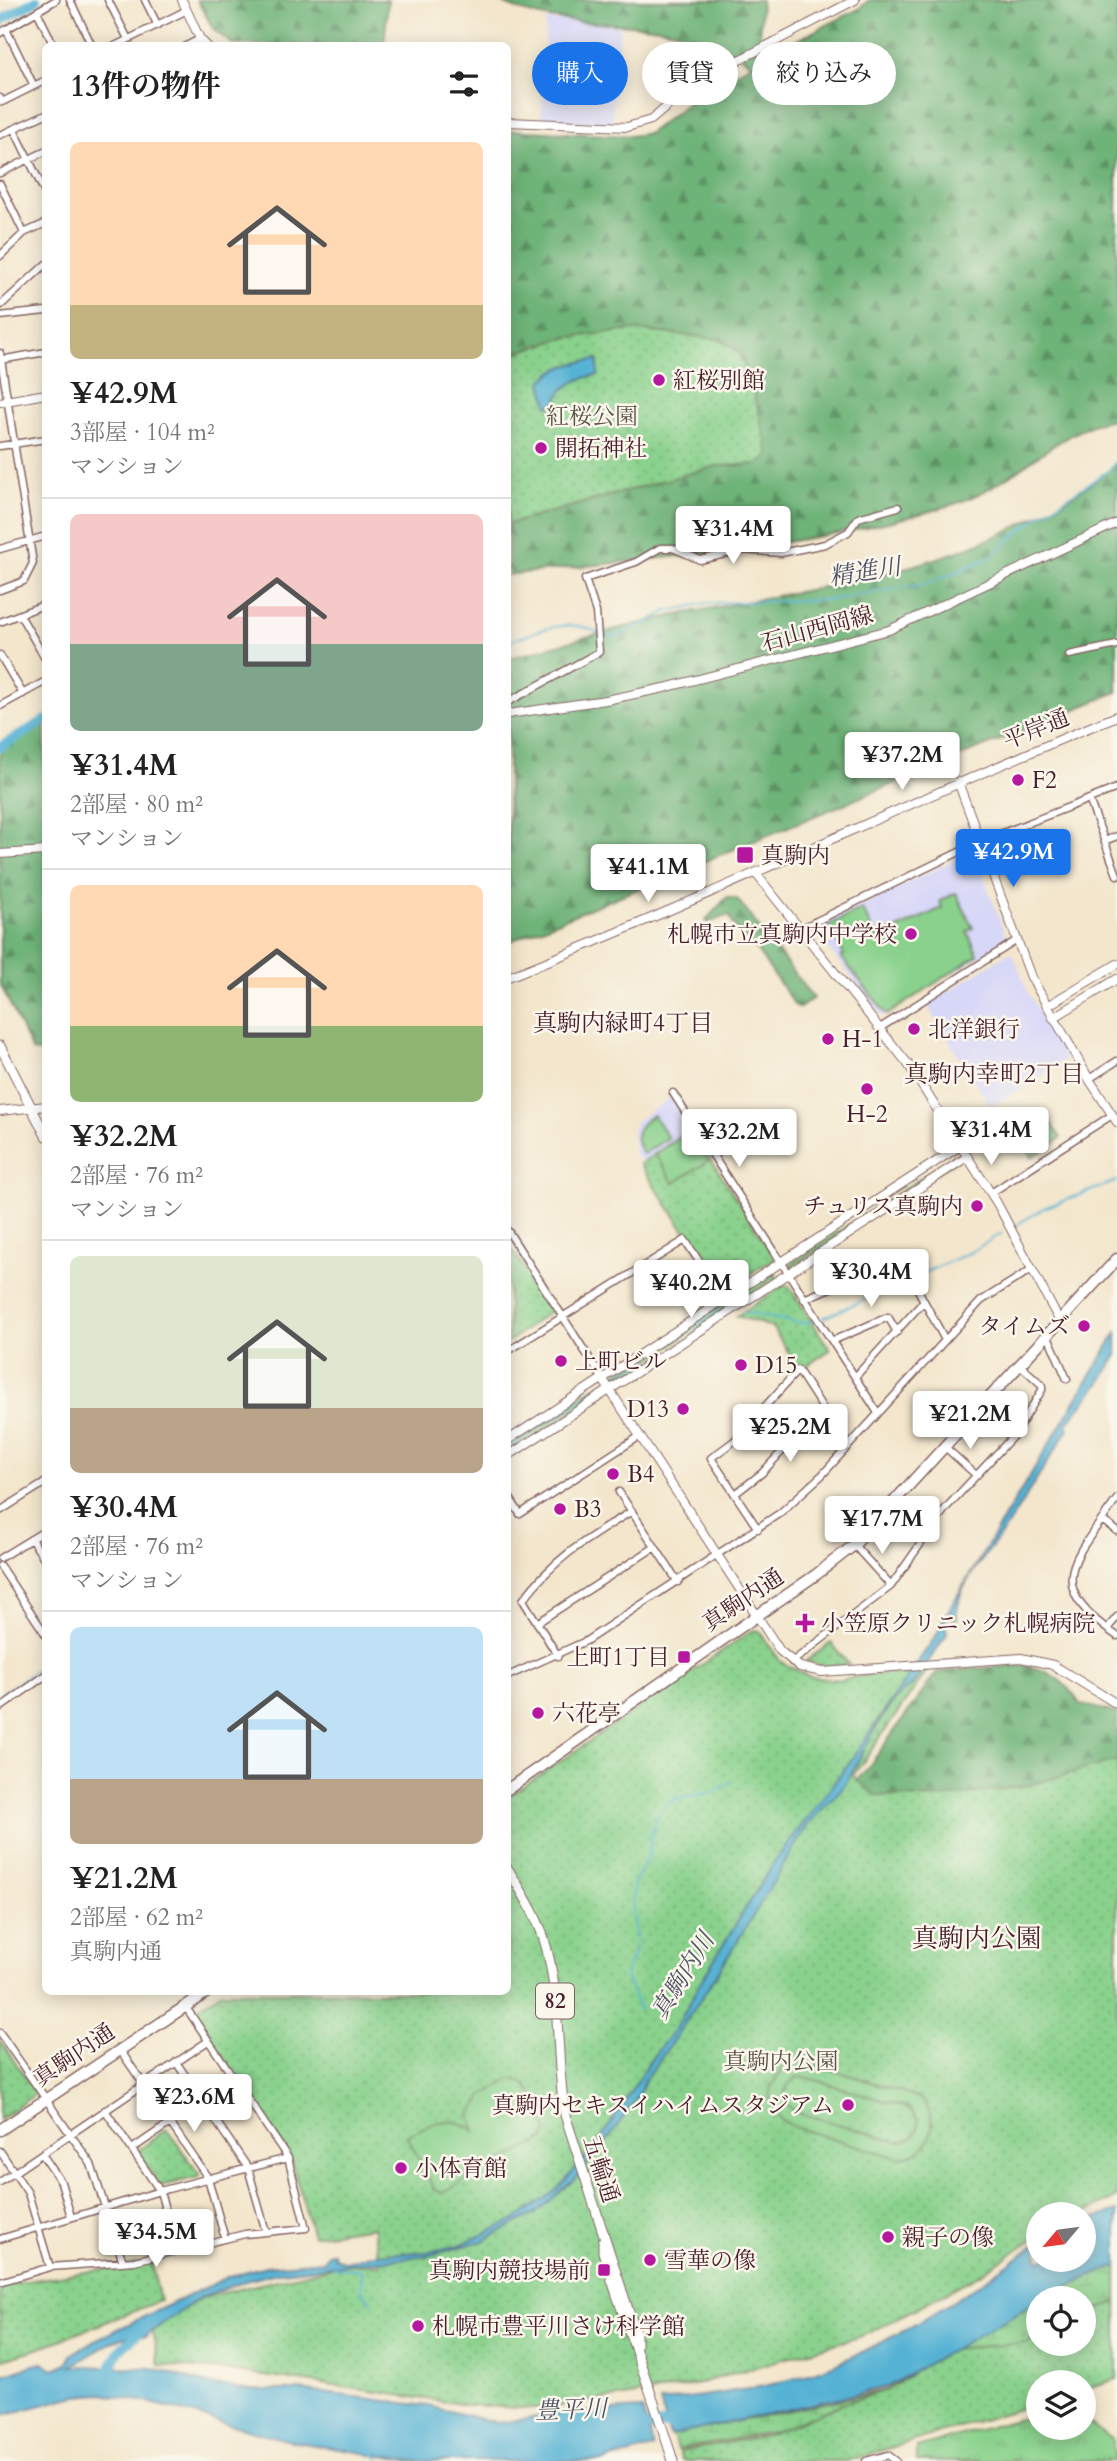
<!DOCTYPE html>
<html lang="ja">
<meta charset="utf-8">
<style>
:root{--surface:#fff;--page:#f2f2f2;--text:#222;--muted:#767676;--line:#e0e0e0;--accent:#1a73e8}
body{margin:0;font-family:Cardo,"Noto Serif JP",serif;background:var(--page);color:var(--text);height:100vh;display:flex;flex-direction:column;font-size:26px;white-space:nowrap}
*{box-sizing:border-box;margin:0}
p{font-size:23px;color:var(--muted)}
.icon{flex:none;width:38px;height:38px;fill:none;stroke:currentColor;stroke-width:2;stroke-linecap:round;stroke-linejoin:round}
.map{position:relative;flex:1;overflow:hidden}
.sheet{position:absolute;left:42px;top:42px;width:469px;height:1953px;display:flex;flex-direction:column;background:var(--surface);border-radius:10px;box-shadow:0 4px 18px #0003}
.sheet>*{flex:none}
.banner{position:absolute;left:532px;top:42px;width:480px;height:63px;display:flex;gap:14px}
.needle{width:46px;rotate:241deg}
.buttons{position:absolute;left:1026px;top:2202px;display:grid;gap:14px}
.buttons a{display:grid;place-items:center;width:70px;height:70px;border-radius:50%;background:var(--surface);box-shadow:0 4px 18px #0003;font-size:35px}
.price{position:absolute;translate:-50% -60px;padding:0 16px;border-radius:7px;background:#fff;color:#222;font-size:23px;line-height:46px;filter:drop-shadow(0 2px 4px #0008)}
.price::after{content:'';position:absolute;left:50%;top:42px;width:21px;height:16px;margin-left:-10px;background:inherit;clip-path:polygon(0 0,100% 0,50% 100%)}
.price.current{background:var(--accent);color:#fff}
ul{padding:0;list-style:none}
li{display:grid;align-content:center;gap:14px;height:371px;padding:0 28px}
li+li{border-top:2px solid var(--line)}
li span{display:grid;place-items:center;height:217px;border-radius:10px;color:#555}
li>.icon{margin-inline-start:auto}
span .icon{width:126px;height:126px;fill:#fffc;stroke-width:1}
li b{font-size:30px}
h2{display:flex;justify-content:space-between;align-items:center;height:84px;padding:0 28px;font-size:30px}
.pill{padding:0 24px;border-radius:32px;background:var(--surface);box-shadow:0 4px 18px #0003;font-size:24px;line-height:63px}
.pill.current{background:var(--accent);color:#fff}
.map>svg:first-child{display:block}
.built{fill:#d7d7f8}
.grass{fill:url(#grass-tufts);stroke:#6a785c;stroke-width:2}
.forest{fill:url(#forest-firs);stroke:#5c6952;stroke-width:2}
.wetland{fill:url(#wetland-marsh);stroke:#6a785c;stroke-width:2}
.park{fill:url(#park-dots);stroke:#6a785c;stroke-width:2}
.garden{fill:url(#garden-furrows);stroke:#6a785c;stroke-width:2}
.pitch{fill:#89d18c;stroke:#6a785c;stroke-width:2;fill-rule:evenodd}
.water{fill:#56b2d4;stroke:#506880;stroke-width:2}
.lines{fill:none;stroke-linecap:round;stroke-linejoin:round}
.stream{stroke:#56b2d4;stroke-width:2}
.river{stroke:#56b2d4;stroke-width:10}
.street-casing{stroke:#856563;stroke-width:9}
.secondary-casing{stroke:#856563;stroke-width:10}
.primary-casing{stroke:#856563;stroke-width:11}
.highway-casing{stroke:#856563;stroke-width:13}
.street{stroke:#fff;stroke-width:6}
.secondary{stroke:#fff;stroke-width:8}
.primary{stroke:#fff;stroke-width:9}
.highway{stroke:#fff;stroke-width:10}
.poi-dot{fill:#b5179e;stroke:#fbf7ec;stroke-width:2.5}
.labels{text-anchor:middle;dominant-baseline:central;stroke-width:5;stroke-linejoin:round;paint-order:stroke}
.shield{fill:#fbf7ec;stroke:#7f6065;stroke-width:2}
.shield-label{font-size:21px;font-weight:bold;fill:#4a1f2b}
.poi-label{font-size:23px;fill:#4a1f2b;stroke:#fbf7ec;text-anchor:start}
.park-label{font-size:23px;fill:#5d5448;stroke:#fbf7ec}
.street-label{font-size:23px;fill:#4a1f2b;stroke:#fbf7ec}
.water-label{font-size:24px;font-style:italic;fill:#4e5266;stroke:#fbf7ec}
.neighbourhood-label{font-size:24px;fill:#4a1f2b;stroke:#fbf7ec}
.quarter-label{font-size:26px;fill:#4a1f2b;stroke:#fbf7ec}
</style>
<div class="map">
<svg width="1117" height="2461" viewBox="0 0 1117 2461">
<defs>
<pattern id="grass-tufts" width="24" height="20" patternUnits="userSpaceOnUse" patternTransform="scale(1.75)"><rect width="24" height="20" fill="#89d18c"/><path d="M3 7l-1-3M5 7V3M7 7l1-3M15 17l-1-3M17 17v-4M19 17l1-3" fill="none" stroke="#78b379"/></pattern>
<pattern id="forest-firs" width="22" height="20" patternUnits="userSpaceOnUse" patternTransform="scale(1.75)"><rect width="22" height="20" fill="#6eb378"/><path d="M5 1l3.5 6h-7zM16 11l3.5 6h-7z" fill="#5c9163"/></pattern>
<pattern id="wetland-marsh" width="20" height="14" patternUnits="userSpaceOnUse" patternTransform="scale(1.75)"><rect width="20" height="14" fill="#89d18c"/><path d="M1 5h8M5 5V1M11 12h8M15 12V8" fill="none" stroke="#78b379"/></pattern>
<pattern id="park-dots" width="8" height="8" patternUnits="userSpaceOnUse" patternTransform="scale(1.75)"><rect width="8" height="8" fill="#89d18c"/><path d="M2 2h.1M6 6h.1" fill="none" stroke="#78b379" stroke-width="1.8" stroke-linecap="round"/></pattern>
<pattern id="garden-furrows" width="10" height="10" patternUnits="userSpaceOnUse" patternTransform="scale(1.75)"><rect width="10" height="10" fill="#89d18c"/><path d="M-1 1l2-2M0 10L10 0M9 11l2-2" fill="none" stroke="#78b379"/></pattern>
</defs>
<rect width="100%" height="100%" fill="#fbf7ec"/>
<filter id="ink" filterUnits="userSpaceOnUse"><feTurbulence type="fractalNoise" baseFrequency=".0143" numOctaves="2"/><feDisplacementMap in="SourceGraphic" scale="14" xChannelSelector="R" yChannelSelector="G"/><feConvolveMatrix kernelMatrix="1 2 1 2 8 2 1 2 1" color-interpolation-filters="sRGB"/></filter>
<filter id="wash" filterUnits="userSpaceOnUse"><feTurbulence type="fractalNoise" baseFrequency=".00686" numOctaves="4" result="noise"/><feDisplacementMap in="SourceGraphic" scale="28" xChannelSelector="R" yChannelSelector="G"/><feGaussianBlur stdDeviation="1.57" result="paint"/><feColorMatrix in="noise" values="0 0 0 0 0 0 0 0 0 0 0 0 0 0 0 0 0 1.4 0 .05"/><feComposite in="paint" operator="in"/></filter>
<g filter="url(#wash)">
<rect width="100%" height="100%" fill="#f3e6cc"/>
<!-- built -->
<path class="built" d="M546,20L620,26L612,124L541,119Z
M971,852L975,854L1006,937L1005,941L883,1017L815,932L816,927Z
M1009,953L1013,954L1028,992L1066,1059L991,1107L927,1005Z
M671,1097L691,1129L643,1161L635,1157L632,1131L635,1122Z"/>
<!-- grass -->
<path class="grass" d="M954,1156L956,1160L792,1267L788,1265Z
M773,1271L777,1277L619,1380L615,1374Z
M595,1387L598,1391L593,1397L508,1452V1444Z
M1038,2414V2427H1083V2418L1112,2440L1115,2461H917V2447Z"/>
<!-- forest -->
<path class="forest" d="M197,0H388L384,45H234L214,30Z
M497,0H761L759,59L859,9L869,0H1117V418C1053,430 1015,485 954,504C811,549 656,557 508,575V524L716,466L757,464L769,455L757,405L739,352L719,339L633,330L564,338L508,355V130L630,136L649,133L706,89L752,64C724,44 687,31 652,27C601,21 543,26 497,0Z
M1117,464V692L508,942V658C565,644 623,625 682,614C843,582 982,570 1117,464Z
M45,723V1053L32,1051L0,983V749Z
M727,897L737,899L813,998L800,1008L795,1005L757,951L734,926L729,915L708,923L706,920Z
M1018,1665C1049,1668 1064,1680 1080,1704L1117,1713V1838L841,1796L867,1769L937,1672Z"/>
<!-- wetland -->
<path class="wetland" d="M1117,2240V2309L1083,2323V2298H1038V2343L786,2429L677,2450L673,2435L887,2390L951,2350L1002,2305Z"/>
<!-- park -->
<path class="park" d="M633,330L719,339L739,352L757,405L769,455L757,464L716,466L508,524V355L564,338Z
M691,1129L775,1258L727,1289L723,1288L640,1164Z
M511,1248L552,1310L508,1342V1251Z
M784,1285L789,1286L830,1350L800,1370L772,1327L737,1316Z
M753,1630L759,1631L781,1662L810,1677L841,1680L873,1674L927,1671L853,1776L875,1795L936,1799L1030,1785L1117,1760V2197L1082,2214H1038V2236L979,2275L865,2335L690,2386L618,2398L534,2409L468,2405L222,2370L159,2365L152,2330L201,2298L345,2264L380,2265L373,2227L313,2236L290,2157L192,2011L222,1992H508V1797Z
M831,1643L849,1665L825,1667L806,1661Z
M0,2040L36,2093L0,2120Z
M166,2129L200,2174L199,2177L160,2186L137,2152Z
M151,2262L160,2301L37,2349L0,2360V2285Z
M1117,2301V2379L1083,2389V2382H1038V2403L847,2461H682L679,2452L767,2435L842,2404L887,2390L950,2349L1027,2343L1038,2338V2343H1083V2317Z"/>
<!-- garden -->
<path class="garden" d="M1051,1123L1061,1138L1032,1157L1023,1142Z"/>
<!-- pitch -->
<path class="pitch" d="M956,893L973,928L967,931L978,955L887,1015L841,957L844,955L829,925L862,909L877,939L942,908L940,901Z
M653,1115L668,1138L643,1154C631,1135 636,1126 653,1115Z
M688,1132L708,1161L674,1183L655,1154Z
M798,2062L814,2064L918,2097C945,2118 931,2160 895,2157L794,2127L780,2119L770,2102L771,2086L783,2069ZM798,2077L809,2078L908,2108L918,2119C920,2133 912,2142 898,2142L794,2111C781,2100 782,2085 798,2077Z
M511,2079C534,2080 540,2112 547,2129L544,2139L441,2193L434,2190L407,2136C431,2123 451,2113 475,2131L470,2116L483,2096Z"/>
<!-- water -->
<path class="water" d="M598,359V375C582,377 558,386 556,404L548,406L542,382C556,364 578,363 598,359Z
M1117,1332V1355L1101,1381L1067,1424L1069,1429C1047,1461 1028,1493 1008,1525C990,1553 954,1584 957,1619L951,1618L952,1611L945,1622L947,1634L911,1687C889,1693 861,1758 849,1778C837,1799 818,1809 805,1829C754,1914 704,2000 645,2080L639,2094L608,2140L574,2180L536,2213L483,2241L431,2255L280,2272L246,2281L201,2297L145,2336L131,2335L114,2341L72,2366L152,2368L207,2384L252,2390H299L428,2406L498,2423L564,2413L642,2409L654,2448L603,2461H413L290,2441L151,2403L102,2394L76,2396L0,2416V2376L43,2362L54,2369L68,2363L71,2355L93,2341L230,2276L266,2266L324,2261L328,2253L333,2252L335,2258L346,2262L374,2254L428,2252L460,2245L515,2220L558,2189L601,2139L652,2058L679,2023L701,1981L776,1859L849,1763L939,1631V1626Z
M1117,2211V2266L1038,2298V2301L887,2387L670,2436L660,2402C710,2394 764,2390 812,2373C895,2343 967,2294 1038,2243V2259H1083V2222Z"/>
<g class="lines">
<!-- stream -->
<path class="stream" d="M508,642C531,634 557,621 583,627C596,630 605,638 619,636L668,611L707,603L828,600L926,584L987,559L1039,516L1108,471L1117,461
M1018,1224L1044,1208L1117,1181
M914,1277L971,1252L1002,1233
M744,1312L798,1323L812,1322
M823,1318L909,1279
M689,1330L721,1309
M612,1380L653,1353
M508,1448L597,1390
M0,1695L46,1663
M640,2010L625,1975L637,1946L633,1910L634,1884L650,1852L651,1833L662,1808L677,1798L714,1792L732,1781
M333,2267L362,2270V2292L372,2302
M375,2454L381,2461"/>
<!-- river -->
<path class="river" d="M0,21L36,0
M0,747L46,720
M105,2379L119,2351L143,2328
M635,2428L681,2423"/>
</g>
</g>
<g filter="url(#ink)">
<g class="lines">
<!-- street casing -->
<g class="street-casing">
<path id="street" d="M70,0L92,46
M108,0L128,39
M145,0L157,24
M37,11L54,46
M6,29L34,86
M0,33L56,0
M115,46L185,11
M186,46L200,39
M0,98L2,102L46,80
M14,129L46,195
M0,135L46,114
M0,173L46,151
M0,184L24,233
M0,256L24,233L46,223
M0,306L46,264
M0,316L46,311
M0,353L33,563L24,581L0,590
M0,360L46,352
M0,446L46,439
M0,549L46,536
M20,615L46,660
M0,622L46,604
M0,655L23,694
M1069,655L1117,645
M508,702L599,652L596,612L585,579L636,562L660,548H673L700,560L742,550L781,553L825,544L848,532L858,518L898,507
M0,706L46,681
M1089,799L1117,875
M1104,841L1117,836
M800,929L980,842L1117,788
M880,1028L1017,940
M1089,1079L1117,1061
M673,1093L878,1413
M991,1193L1112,1115
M508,1231L602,1378
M804,1299L849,1280L903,1262L945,1340
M1048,1336L1067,1379
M832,1341L888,1317L897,1332
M508,1351L685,1240L724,1299
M855,1377L924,1301
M945,1447L976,1475
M619,1492L678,1582
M735,1494L762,1473L822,1408
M508,1495L520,1514L640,1436
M1117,1499C1074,1560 1041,1584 1117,1636
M0,1511L46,1482
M1102,1520L1117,1531
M758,1529L711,1458L734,1441L798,1370L848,1447
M31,1539L46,1561
M854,1545L891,1586
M0,1558L46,1530
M0,1566L46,1635
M537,1623L655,1547
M1107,1629L1117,1617
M558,1656L523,1600C555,1557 587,1539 632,1511
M792,1662L891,1586L945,1509L1015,1434L1042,1390V1385L1020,1365
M508,1676L586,1641L780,1513L822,1475L981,1301L1032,1269
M0,1708L46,1675
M0,2033L91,2164L123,2262
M120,2050L208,2178L225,2239
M176,2062L248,2168L266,2232
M105,2110L160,2191L176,2250
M132,2149L170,2123
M0,2151L28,2193L50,2267
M42,2154L61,2182L71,2217
M0,2182L208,2041
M0,2239L160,2191L288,2158
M0,2282L50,2267L134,2261L245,2234L306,2228L288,2158L185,2006
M866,2461L888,2455L896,2461"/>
</g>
<!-- secondary casing -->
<g class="secondary-casing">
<path id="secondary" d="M182,0L200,39L207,46
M508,122L627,127L651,120L695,83L855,0
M0,402L46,394
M508,714L606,700L664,688L889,630L1117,523
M958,782L1031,977L1089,1079L1117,1122
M0,854L46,851
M757,875L908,1064L997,1203L1060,1322
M508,977C713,896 912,800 1117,716
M1047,1006L1117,964
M1053,1018L1117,979
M0,1111L46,1106
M602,1378L780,1651L800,1667L822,1672L1021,1658L1053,1665L1117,1704
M508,1440L960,1146
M508,1456L967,1157"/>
</g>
<!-- primary casing -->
<g class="primary-casing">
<path id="primary" d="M0,1046L46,1136
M508,1869C521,1891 535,1912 543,1936C562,1994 555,2056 565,2115L636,2334V2347
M603,2241V2252C625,2323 651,2390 673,2461"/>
</g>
<!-- highway casing -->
<g class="highway-casing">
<path id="highway" d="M508,1789L817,1574L854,1545L1117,1259
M0,2130L207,1992"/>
</g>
<!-- street -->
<use href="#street" class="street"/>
<!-- secondary -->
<use href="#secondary" class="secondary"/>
<!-- primary -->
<use href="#primary" class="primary"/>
<!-- highway -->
<use href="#highway" class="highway"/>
</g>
</g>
<!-- markers -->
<g class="poi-dot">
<circle cx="659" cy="380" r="7"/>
<circle cx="541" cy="448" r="7"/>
<circle cx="1018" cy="780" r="7"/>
<rect x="736" y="846" width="18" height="18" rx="3.5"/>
<circle cx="911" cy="934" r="7"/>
<circle cx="914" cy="1029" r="7"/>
<circle cx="828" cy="1039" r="7"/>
<circle cx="867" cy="1089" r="7"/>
<circle cx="977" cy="1206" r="7"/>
<circle cx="1084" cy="1326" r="7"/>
<circle cx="561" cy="1361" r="7"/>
<circle cx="741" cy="1365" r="7"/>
<circle cx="683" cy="1409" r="7"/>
<circle cx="613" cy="1474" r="7"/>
<circle cx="560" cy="1509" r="7"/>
<path d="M801.5 1612.5h7v7h7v7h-7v7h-7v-7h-7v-7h7z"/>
<rect x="677" y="1650" width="14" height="14" rx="3.5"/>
<circle cx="538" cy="1713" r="7"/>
<circle cx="848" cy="2105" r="7"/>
<circle cx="401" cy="2168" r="7"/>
<circle cx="888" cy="2237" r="7"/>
<circle cx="650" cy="2260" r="7"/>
<rect x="597" y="2263" width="14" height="14" rx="3.5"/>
<circle cx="418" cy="2326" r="7"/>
</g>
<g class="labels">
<!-- shield labels -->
<rect class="shield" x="536" y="1983.5" width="38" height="35" rx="5"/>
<g class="shield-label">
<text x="555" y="2001">82</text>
</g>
<!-- poi labels -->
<g class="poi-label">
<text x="673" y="380">紅桜別館</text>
<text x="555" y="448">開拓神社</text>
<text x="1032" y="780">F2</text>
<text x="761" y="855">真駒内</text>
<text x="897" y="934" text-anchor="end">札幌市立真駒内中学校</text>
<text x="928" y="1029">北洋銀行</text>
<text x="842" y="1039">H-1</text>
<text x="867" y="1114" text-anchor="middle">H-2</text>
<text x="963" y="1206" text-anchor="end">チュリス真駒内</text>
<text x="1070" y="1326" text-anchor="end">タイムズ</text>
<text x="575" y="1361">上町ビル</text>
<text x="755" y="1365">D15</text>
<text x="669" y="1409" text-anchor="end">D13</text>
<text x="627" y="1474">B4</text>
<text x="574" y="1509">B3</text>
<text x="821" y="1623">小笠原クリニック札幌病院</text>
<text x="670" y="1657" text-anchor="end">上町1丁目</text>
<text x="552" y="1713">六花亭</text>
<text x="834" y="2105" text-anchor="end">真駒内セキスイハイムスタジアム</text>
<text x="415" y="2168">小体育館</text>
<text x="902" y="2237">親子の像</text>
<text x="664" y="2260">雪華の像</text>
<text x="590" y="2270" text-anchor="end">真駒内競技場前</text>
<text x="432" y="2326">札幌市豊平川さけ科学館</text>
</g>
<!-- park labels -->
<g class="park-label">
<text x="592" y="416">紅桜公園</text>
<text x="781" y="2061">真駒内公園</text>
</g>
<!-- street labels -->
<g class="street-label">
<text transform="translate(817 629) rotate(-15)">石山西岡線</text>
<text transform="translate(1036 729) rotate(-22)">平岸通</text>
<text transform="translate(743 1600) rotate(-34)">真駒内通</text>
<text transform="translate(74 2055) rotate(-34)">真駒内通</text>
<text transform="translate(601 2169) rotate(72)">五輪通</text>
</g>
<!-- water labels -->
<g class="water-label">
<text transform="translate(865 572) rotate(-9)">精進川</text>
<text transform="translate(683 1976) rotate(-58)">真駒内川</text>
<text transform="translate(571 2410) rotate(-2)">豊平川</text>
</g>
<!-- neighbourhood labels -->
<g class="neighbourhood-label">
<text x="623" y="1023">真駒内緑町4丁目</text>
<text x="994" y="1074">真駒内幸町2丁目</text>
</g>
<!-- quarter labels -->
<g class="quarter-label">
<text x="977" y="1938">真駒内公園</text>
</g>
</g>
</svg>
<div class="buttons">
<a><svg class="needle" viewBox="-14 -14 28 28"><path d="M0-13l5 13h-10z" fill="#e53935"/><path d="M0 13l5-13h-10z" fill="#767676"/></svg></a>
<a><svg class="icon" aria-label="locate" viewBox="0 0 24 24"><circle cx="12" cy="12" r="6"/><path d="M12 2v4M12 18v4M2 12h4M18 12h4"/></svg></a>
<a><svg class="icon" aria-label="layers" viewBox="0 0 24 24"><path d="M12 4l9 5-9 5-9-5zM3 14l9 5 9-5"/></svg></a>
</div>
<b class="price" style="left:733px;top:566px">¥31.4M</b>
<b class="price" style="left:902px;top:792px">¥37.2M</b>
<b class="price current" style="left:1013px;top:889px">¥42.9M</b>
<b class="price" style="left:648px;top:904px">¥41.1M</b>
<b class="price" style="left:991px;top:1167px">¥31.4M</b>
<b class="price" style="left:739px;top:1169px">¥32.2M</b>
<b class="price" style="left:871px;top:1309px">¥30.4M</b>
<b class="price" style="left:691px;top:1320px">¥40.2M</b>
<b class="price" style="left:970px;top:1451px">¥21.2M</b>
<b class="price" style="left:790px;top:1464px">¥25.2M</b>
<b class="price" style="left:882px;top:1556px">¥17.7M</b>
<b class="price" style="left:194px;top:2134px">¥23.6M</b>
<b class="price" style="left:156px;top:2269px">¥34.5M</b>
<div class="banner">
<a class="pill current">購入</a>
<a class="pill">賃貸</a>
<a class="pill">絞り込み</a>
</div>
<section class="sheet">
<h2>13件の物件<svg class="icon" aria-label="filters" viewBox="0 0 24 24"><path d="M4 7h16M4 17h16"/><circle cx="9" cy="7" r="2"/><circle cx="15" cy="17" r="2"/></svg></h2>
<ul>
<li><span style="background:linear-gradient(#ffd9b3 75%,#c2b280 0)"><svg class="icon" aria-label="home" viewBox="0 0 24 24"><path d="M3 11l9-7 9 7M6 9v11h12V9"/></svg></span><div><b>¥42.9M</b><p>3部屋 · 104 m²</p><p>マンション</p></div></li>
<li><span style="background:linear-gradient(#f6c9c9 60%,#7fa58c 0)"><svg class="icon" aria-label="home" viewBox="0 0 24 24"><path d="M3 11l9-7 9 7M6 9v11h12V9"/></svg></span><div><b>¥31.4M</b><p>2部屋 · 80 m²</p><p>マンション</p></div></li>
<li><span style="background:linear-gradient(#ffd9b3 65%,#8fb573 0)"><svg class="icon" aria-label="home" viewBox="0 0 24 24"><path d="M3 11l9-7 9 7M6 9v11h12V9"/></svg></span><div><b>¥32.2M</b><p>2部屋 · 76 m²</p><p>マンション</p></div></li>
<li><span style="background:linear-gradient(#dfe7d0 70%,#b9a48a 0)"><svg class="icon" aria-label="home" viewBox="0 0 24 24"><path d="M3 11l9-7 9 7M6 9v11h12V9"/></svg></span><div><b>¥30.4M</b><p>2部屋 · 76 m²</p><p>マンション</p></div></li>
<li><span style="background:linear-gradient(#bfe0f5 70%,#b9a48a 0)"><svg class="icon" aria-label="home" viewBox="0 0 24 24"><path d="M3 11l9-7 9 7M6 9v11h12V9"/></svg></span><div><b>¥21.2M</b><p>2部屋 · 62 m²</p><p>真駒内通</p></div></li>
</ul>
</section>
</div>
